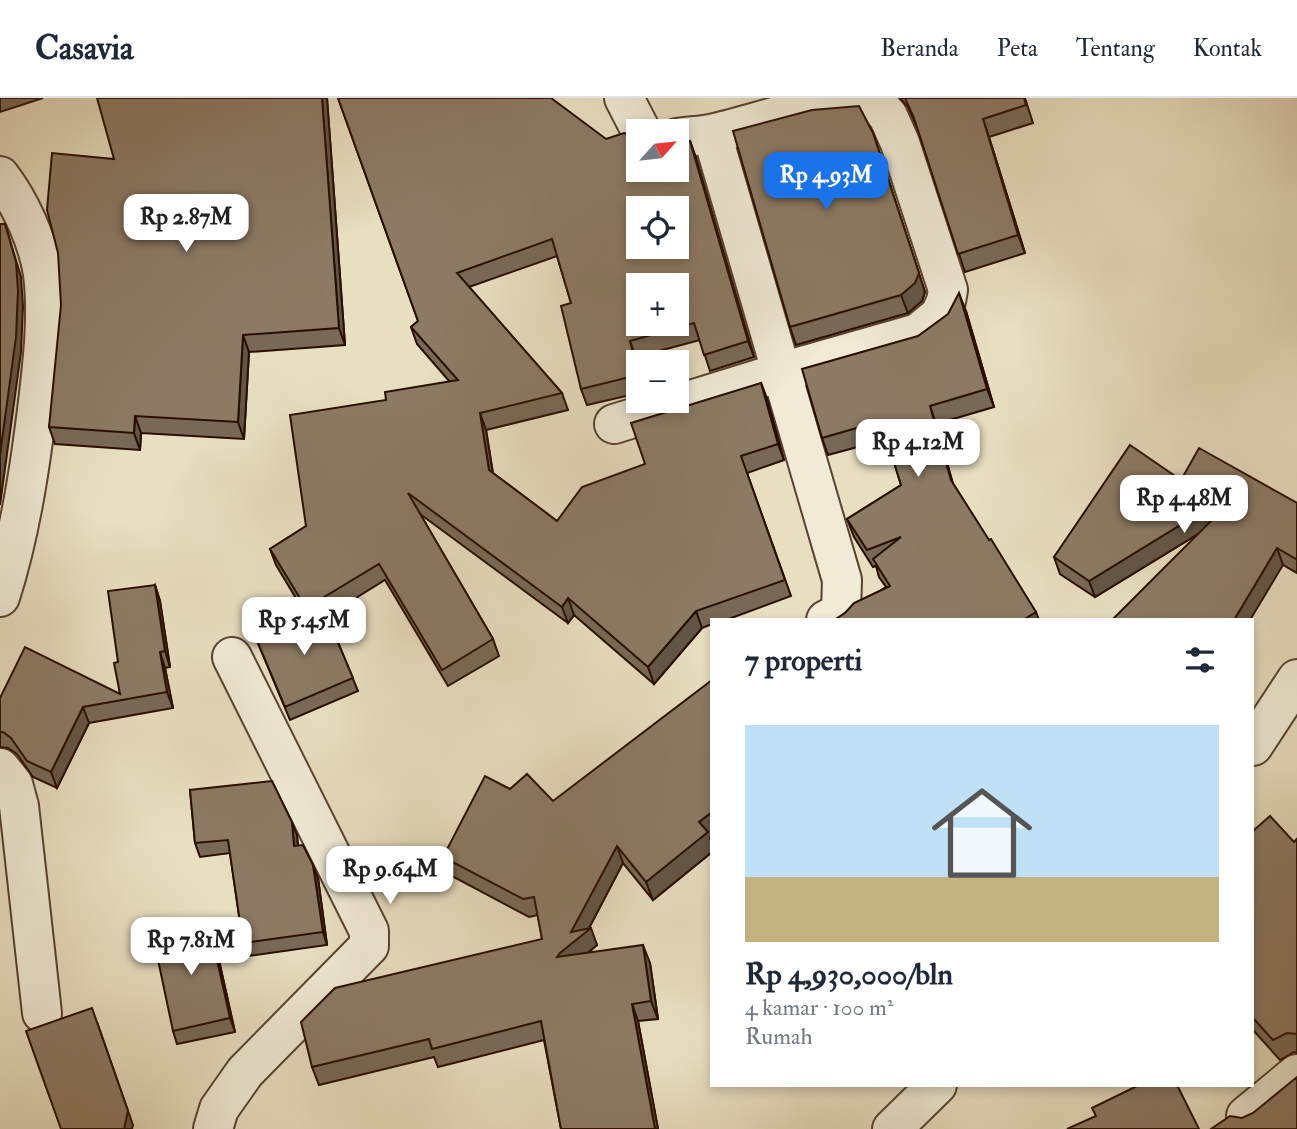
<!DOCTYPE html>
<html lang="id">
<meta charset="utf-8">
<style>
:root{--surface:#fff;--page:#f2f2f3;--text:#1f2937;--muted:#747a83;--line:#e0e1e3;--accent:#1a73e8}
body{margin:0;font-family:"IM FELL Double Pica",serif;background:var(--page);color:var(--text);height:100vh;display:flex;flex-direction:column;font-size:26px;white-space:nowrap}
*{box-sizing:border-box;margin:0}
p{font-size:23px;color:var(--muted)}
.icon{flex:none;width:38px;height:38px;fill:none;stroke:currentColor;stroke-width:2;stroke-linecap:round;stroke-linejoin:round}
.map{position:relative;flex:1;overflow:hidden}
.details{position:absolute;left:710px;top:520px;width:544px;height:469px;display:flex;flex-direction:column;background:var(--surface);border-radius:0px;box-shadow:0 4px 10px #0003}
.details>*{flex:none}
.needle{width:46px;rotate:63deg}
.fabs{position:absolute;left:626px;top:21px;display:grid;gap:14px}
.fabs a{display:grid;place-items:center;width:63px;height:63px;border-radius:0px;background:var(--surface);box-shadow:0 4px 10px #0003;font-size:35px}
.price{position:absolute;translate:-50% -60px;padding:0 16px;border-radius:14px;background:#fff;color:#222;font-size:23px;line-height:46px;filter:drop-shadow(0 2px 4px #0008)}
.price::after{content:'';position:absolute;left:50%;top:42px;width:21px;height:16px;margin-left:-10px;background:inherit;clip-path:polygon(0 0,100% 0,50% 100%)}
.price.current{background:var(--accent);color:#fff}
ul{padding:0;list-style:none}
li{display:grid;align-content:center;gap:14px;height:371px;padding:0 35px}
li span{display:grid;place-items:center;height:217px;border-radius:0px;color:#555}
li>.icon{margin-inline-start:auto}
span .icon{width:126px;height:126px;fill:#fffc;stroke-width:1}
li b{font-size:30px}
h2{display:flex;justify-content:space-between;align-items:center;height:84px;padding:0 35px;font-size:30px}
header{display:flex;align-items:center;gap:42px;box-sizing:border-box;height:98px;padding:0 35px;background:var(--surface);border-bottom:2px solid var(--line)}
header strong{font-size:33px}
nav{display:flex;gap:38px;margin-inline-start:auto;font-size:24px}
.map>svg:first-child{display:block}
.lines{fill:none;stroke-linecap:round;stroke-linejoin:round}
.minor-casing{stroke:#594230;stroke-width:42}
.minor{stroke:#f0ead6;stroke-width:38}
.wall{fill:#786956;stroke:#290e00;stroke-width:2}
.shaded-wall{fill:#625546;stroke:#290e00;stroke-width:2}
.building{fill:#8c7a64;stroke:#290e00;stroke-width:2;fill-rule:evenodd}
</style>
<header>
<strong>Casavia</strong>
<nav><a>Beranda</a><a>Peta</a><a>Tentang</a><a>Kontak</a></nav>
</header>
<div class="map">
<svg width="1297" height="1031" viewBox="0 0 1297 1031">
<rect width="100%" height="100%" fill="#e8dec0"/>
<filter id="stains"><feTurbulence type="fractalNoise" baseFrequency=".00286" numOctaves="4"/><feColorMatrix values="0 0 0 0 .2 0 0 0 0 .09 0 0 0 0 .02 0 0 0 .5 -.17"/></filter>
<radialGradient id="worn" r=".72"><stop offset=".6" stop-color="#630" stop-opacity="0"/><stop offset="1" stop-color="#630" stop-opacity=".3"/></radialGradient>
<g class="lines">
<!-- minor casing -->
<g class="minor-casing">
<path id="minor" d="M624,0L641,33
M712,36L842,482L841,514L826,522
M0,78C20,104 38,143 43,176C48,218 43,262 38,304C30,370 20,437 0,499
M614,326L781,274L918,235L940,217L946,203L948,192L900,45L888,18L875,4C821,0 767,23 715,35C703,38 690,38 677,40
M1253,648L1297,581
M0,670L13,686L19,708L42,915
M1246,1018L1297,976
M213,1031L219,1011L245,974L369,848V833L232,559
M892,1031L937,987"/>
</g>
<!-- minor -->
<use href="#minor" class="minor"/>
</g>
<!-- wall -->
<path class="wall" d="M0,0H43L0,14Z
M327,0L345,247L249,254L244,341L141,335L140,352L55,346L49,329L114,61Z
M338,0L639,72L690,43L696,60L754,259L710,273L700,242L636,259L639,272V295L587,307L581,291L571,205L557,158L469,189L562,295L568,312L486,332L493,375L557,423L645,366L761,285L767,301L784,362L747,375L791,498L726,522H712V526L702,530L654,586L574,517L568,525L420,416L493,541L499,558L448,588L385,482L327,518L358,593L290,622L255,538L306,517L276,467L270,451L306,428L386,302L450,284L417,246L411,229L418,223Z
M900,0H1025L1033,25L989,39L1025,155L965,174L918,32L908,9Z
M873,35L925,194L922,203L908,215L796,247L790,229Z
M966,213L994,309L936,326L953,386L1039,522L845,515L886,489L879,479L876,468L873,469L854,439L847,421L901,387L887,341L828,357L822,340L918,238Z
M1181,382L1297,405V475L1283,467L1200,435L1095,499L1060,476L1054,459Z
M155,487L160,503L170,569L165,570L173,610L89,625L57,690L33,679L17,656L8,650L0,649V600L120,596L118,564Z
M510,691L553,703L710,739L712,746V754L653,802L623,765L589,830L597,847L588,855L650,865L658,921L638,923L658,1031H561L544,942L438,969L434,959L319,987L312,969L542,841L538,817L529,819L450,777L443,759Z
M190,692L297,737L298,748L318,780L327,847L248,858L243,845L230,755L200,759L195,745Z
M1253,733L1294,744L1297,741V955L1294,954L1280,962L1253,932Z
M214,840L235,934L177,946L173,933Z"/>
<!-- shaded-wall -->
<path class="shaded-wall" d="M322,0H327L345,247L339,230Z
M983,21L989,39L1025,155L1018,137Z
M873,35L925,194L922,203L908,215L901,197Z
M690,43L696,60L754,259L748,243Z
M5,126L21,179L23,208L21,254L0,407V357Z
M959,195L966,213L994,309L987,291Z
M243,237L249,254L244,341L238,324Z
M630,243L636,259L639,272V279Z
M761,285L767,301L784,362L778,346Z
M930,308L936,326L957,400L951,382Z
M480,315L486,332L495,389L489,372Z
M135,318L141,335L140,352L134,335Z
M1208,410L1214,426L1095,499L1089,483Z
M1277,450L1283,467L1250,522H1234Z
M155,487L160,503L170,569L165,553Z
M568,500L574,517L568,525L562,509Z
M696,513L702,530L654,586L648,569Z
M1036,514L1039,522H1023Z
M160,554L165,570L173,610L167,594Z
M83,609L89,625L57,690L51,674Z
M712,714V737L710,739L712,746V754L653,802L646,784L699,724Z
M292,724L297,737L299,762L294,748Z
M617,748L623,765L588,832L591,830L597,847L566,872L557,859Z
M313,767L318,780L327,847L323,834Z
M209,826L214,840L235,934L230,920Z
M643,847L650,865L658,921L651,903Z
M632,906L638,923L658,1031H655Z
M97,924L133,1027L132,1031H124Z"/>
<!-- building -->
<path class="building" d="M97,0H322L339,230L243,237L238,324L135,318L134,335L49,329L61,207L58,155L47,112L52,55L114,61Z
M338,0H551L606,41L624,35L637,38L639,44V72H677V45L690,43L748,243L704,257L694,225L630,243L638,277L581,291L561,208L571,205L552,141L457,175L562,295L480,315L489,372L557,423L582,389L645,366L631,325L761,285L778,346L741,358L785,482L696,513L648,569L568,500L562,509L408,395L493,541L442,572L379,466L306,510L270,451L306,428L290,317L386,302L385,294L458,282L411,229L418,223ZM639,110H677V149H639ZM639,187H677V226H639Z
M905,0H1024L1026,7L983,21L1018,137L958,156L914,20Z
M859,8L873,35L919,175L915,185L901,197L790,229L733,33L812,12Z
M0,126H5L16,164L18,193L16,239L0,357Z
M959,195L987,291L930,308L951,382L989,442L991,441L1036,514L1023,522H834L845,515L854,505L890,488L873,461L901,439L867,452L847,421L901,387L881,323L822,340L802,271L918,238L948,216Z
M1130,347L1181,382L1199,350L1297,405V459L1296,461L1277,450L1234,522H1112L1215,419L1208,410L1089,483L1054,459Z
M155,487L165,553L160,554L167,594L83,609L51,674L27,663L11,640L3,634H0V600L25,549L120,596L114,565L118,564L108,493Z
M323,509L353,580L285,609L255,538Z
M712,582V714L699,724L708,734L646,784L617,748L571,834L591,830L560,855L557,859L643,847L651,903L632,906L655,1031H561L541,923L432,951L429,941L312,969L301,924L335,890L542,841L534,799L523,801L443,759L485,678L510,691L527,676L553,703Z
M272,683L292,724L294,748L303,747L313,767L323,834L243,845L228,742L195,745L190,692Z
M1270,718L1294,744L1297,741V936L1287,935L1273,942L1253,920V733Z
M209,826L230,920L173,933L153,838Z
M92,910L128,1013L124,1031H61L26,933Z
M1297,979V1031H1211L1230,1018L1242,1020L1253,1015Z
M1139,987H1177L1199,1031H1067L1096,1018L1092,1010Z"/>
<rect width="100%" height="100%" filter="url(#stains)"/>
<rect width="100%" height="100%" fill="url(#worn)"/>
</svg>
<div class="fabs">
<a><svg class="needle" viewBox="-14 -14 28 28"><path d="M0-13l5 13h-10z" fill="#e53935"/><path d="M0 13l5-13h-10z" fill="#747a83"/></svg></a>
<a><svg class="icon" aria-label="locate" viewBox="0 0 24 24"><circle cx="12" cy="12" r="6"/><path d="M12 2v4M12 18v4M2 12h4M18 12h4"/></svg></a>
<a>+</a>
<a>−</a>
</div>
<b class="price current" style="left:826px;top:114px">Rp 4.93M</b>
<b class="price" style="left:186px;top:156px">Rp 2.87M</b>
<b class="price" style="left:918px;top:381px">Rp 4.12M</b>
<b class="price" style="left:1184px;top:437px">Rp 4.48M</b>
<b class="price" style="left:304px;top:559px">Rp 5.45M</b>
<b class="price" style="left:390px;top:808px">Rp 9.64M</b>
<b class="price" style="left:191px;top:879px">Rp 7.81M</b>
<section class="details">
<h2>7 properti<svg class="icon" aria-label="filters" viewBox="0 0 24 24"><path d="M4 7h16M4 17h16"/><circle cx="9" cy="7" r="2"/><circle cx="15" cy="17" r="2"/></svg></h2>
<ul>
<li><span style="background:linear-gradient(#bfe0f5 70%,#c2b280 0)"><svg class="icon" aria-label="home" viewBox="0 0 24 24"><path d="M3 11l9-7 9 7M6 9v11h12V9"/></svg></span><div><b>Rp 4,930,000/bln</b><p>4 kamar · 100 m²</p><p>Rumah</p></div></li>
</ul>
</section>
</div>
